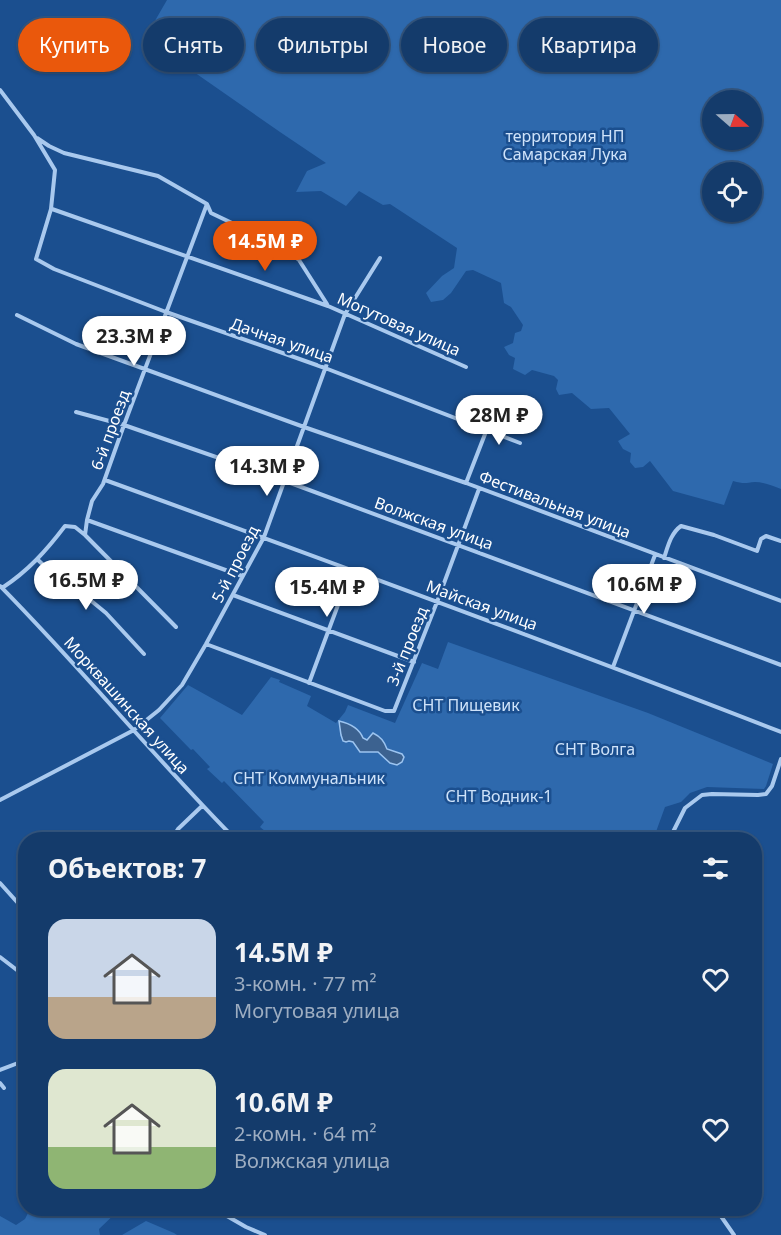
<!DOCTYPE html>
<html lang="ru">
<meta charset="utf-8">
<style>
:root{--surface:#143b6b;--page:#1d4271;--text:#f1f3f6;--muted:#9dadc1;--line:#33557e;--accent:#ea580c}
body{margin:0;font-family:"Noto Sans",sans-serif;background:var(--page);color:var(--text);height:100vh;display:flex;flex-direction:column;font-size:22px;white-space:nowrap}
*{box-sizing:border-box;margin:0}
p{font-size:20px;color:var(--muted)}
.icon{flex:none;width:33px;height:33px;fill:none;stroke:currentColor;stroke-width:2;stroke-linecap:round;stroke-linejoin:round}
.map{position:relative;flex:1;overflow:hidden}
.sheet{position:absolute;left:18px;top:832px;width:744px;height:384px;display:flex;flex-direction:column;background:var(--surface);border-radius:24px;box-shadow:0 2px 4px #0004,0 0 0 2px var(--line)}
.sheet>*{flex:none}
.top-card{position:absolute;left:18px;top:18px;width:746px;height:54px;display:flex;gap:12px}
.needle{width:39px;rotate:110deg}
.controls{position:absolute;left:702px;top:90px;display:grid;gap:12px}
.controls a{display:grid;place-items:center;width:60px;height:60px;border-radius:50%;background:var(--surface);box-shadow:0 2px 4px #0004,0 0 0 2px var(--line);font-size:30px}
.price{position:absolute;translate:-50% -51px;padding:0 14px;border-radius:21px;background:#fff;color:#222;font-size:20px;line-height:39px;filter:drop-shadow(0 2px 3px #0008)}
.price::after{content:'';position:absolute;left:50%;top:36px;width:18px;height:14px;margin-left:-9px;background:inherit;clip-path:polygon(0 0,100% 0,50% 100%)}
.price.on{background:var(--accent);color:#fff}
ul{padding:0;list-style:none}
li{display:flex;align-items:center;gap:18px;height:150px;padding:0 30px}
li span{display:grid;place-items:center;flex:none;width:168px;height:120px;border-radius:18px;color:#555}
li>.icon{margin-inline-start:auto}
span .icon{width:72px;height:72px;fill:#fffc;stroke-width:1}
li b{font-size:26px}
h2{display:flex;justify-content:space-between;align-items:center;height:72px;padding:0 30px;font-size:26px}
.pill{padding:0 21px;border-radius:27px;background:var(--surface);box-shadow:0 2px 4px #0004,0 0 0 2px var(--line);font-size:21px;line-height:54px}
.pill.on{background:var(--accent);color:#fff}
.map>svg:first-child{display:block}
.green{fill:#2e69ad;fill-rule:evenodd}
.water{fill:#3c6290;stroke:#9cc4f0;stroke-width:1.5}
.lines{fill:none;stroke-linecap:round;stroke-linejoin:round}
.minor{stroke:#a9c9ee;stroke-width:4}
.labels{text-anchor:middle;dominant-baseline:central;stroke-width:5;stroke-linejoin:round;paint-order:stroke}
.park-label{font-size:16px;fill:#cfe3fa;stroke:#1b4f8f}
.street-label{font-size:16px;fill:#fff;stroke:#1b4f8f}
</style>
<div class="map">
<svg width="781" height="1235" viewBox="0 0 781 1235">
<rect width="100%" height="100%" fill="#1b4f8f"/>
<!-- green -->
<path class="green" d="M167,0H781V489C773,486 764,482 755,482C745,483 744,484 733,481L724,505L673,491L650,461L643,467L635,468L630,462L631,453L623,449L618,441L630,434L609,408L591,409L572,393L559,395L556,389L558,380L554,376L532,370L525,375L513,369L515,358L509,355L504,347L513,343L515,333L521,331L523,325L511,307L504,303L501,283L473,270L466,271L451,293L443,300L431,302L426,293L442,276L454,268L457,248L390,204L383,205L359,191L346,206L321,191L296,192L307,171L326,163L280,132L145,38ZM712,100H752V140H712ZM712,172H752V212H712Z
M448,642L648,713L773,764L766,786L764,789L707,787L690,793L681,802L665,807L653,840H276L260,827L264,822L224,781L222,783L207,769L210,767L193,749L191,750L160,718L188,685L242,715L271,677L280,680L279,682L311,696L307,706L336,723L345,712L348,705L395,723L422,663L438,669Z
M30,1209H120L99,1229L100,1235H0V1216L16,1225L25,1219Z
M146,1221L174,1233L177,1235H122Z"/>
<!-- water -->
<path class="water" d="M339,721C348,723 359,728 363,738L367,740L373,733C381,737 384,741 387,749L402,754L404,757L402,762L397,765L390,763L378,752H360L353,742L349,741L346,742L343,741L341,735Z"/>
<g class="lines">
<!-- minor -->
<path class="minor" d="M0,90L34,135L55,170L51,209L36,259L54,269L166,312L325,368L520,443
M37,138L49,146L64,153L158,176L207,204L211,213L280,246L299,260L327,304
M52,209L328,306L466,367
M17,315L76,344L304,427L466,483L781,601
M76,412L124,425L285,481L781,665
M105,480C331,562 557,645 781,732
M466,483L487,429
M87,520L242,576
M85,535L87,520L92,501L103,484L124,425L207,204
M664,558C668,546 671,533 681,526L714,535L757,551L761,539L766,536L781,541
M38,560L71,591L89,599L106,613L144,654
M0,586C81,668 155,758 236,840
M2,588C28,571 46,551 65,526L75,527L85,535L176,627
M233,595L414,662
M206,644L385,711H394L437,602L479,489
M613,667L655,555
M309,683L351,570
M0,800L134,730L159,710L182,685L206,644L264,537L345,314L380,258
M171,840L178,829L202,806
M669,840L685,808L702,795L712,794L758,795L766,794L772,786L781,759
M0,883L26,912
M0,957L26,977
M0,1070L26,1060
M0,1083L4,1088
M196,1209L202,1211L220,1212L246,1227L265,1235
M716,1209L734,1235"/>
</g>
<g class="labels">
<!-- park labels -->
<g class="park-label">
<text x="565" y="136">территория НП<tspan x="565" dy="18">Самарская Лука</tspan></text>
<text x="466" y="705">СНТ Пищевик</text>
<text x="595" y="749">СНТ Волга</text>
<text x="309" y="778">СНТ Коммунальник</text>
<text x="499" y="796">СНТ Водник-1</text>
</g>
<!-- street labels -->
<g class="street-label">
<text transform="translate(399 324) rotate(24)">Могутовая улица</text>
<text transform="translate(282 340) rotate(19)">Дачная улица</text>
<text transform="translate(110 430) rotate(-70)">6-й проезд</text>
<text transform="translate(555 504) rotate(21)">Фестивальная улица</text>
<text transform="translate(434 523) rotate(20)">Волжская улица</text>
<text transform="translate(235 564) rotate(-63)">5-й проезд</text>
<text transform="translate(482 605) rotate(20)">Майская улица</text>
<text transform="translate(407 646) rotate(-68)">3-й проезд</text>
<text transform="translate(127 705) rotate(48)">Морквашинская улица</text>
</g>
</g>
</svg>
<div class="controls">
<a><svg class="needle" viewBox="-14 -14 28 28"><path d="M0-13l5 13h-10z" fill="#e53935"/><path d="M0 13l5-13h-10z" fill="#9dadc1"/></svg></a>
<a><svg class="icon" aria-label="locate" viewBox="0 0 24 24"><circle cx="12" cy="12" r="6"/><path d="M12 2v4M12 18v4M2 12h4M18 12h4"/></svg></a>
</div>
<b class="price on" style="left:265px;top:272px">14.5M ₽</b>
<b class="price" style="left:134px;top:367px">23.3M ₽</b>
<b class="price" style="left:499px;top:446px">28M ₽</b>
<b class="price" style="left:267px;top:497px">14.3M ₽</b>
<b class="price" style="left:86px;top:611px">16.5M ₽</b>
<b class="price" style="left:644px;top:615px">10.6M ₽</b>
<b class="price" style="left:327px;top:618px">15.4M ₽</b>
<div class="top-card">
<a class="pill on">Купить</a>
<a class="pill">Снять</a>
<a class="pill">Фильтры</a>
<a class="pill">Новое</a>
<a class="pill">Квартира</a>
</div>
<section class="sheet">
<h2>Объектов: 7<svg class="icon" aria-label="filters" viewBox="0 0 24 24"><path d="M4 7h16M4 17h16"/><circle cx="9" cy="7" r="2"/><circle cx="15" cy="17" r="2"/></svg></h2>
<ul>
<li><span style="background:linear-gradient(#c9d6e8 65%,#b9a48a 0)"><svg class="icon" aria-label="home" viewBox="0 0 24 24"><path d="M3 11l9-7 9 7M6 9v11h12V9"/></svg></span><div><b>14.5M ₽</b><p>3-комн. · 77 m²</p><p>Могутовая улица</p></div><svg class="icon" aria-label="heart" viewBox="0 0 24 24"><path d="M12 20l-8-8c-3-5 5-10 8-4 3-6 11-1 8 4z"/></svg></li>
<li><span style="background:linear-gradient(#dfe7d0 65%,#8fb573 0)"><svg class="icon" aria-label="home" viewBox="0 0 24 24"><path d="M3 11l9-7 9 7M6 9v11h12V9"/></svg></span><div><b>10.6M ₽</b><p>2-комн. · 64 m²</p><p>Волжская улица</p></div><svg class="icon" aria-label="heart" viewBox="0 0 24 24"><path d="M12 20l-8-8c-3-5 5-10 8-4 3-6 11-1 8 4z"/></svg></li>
</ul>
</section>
</div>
